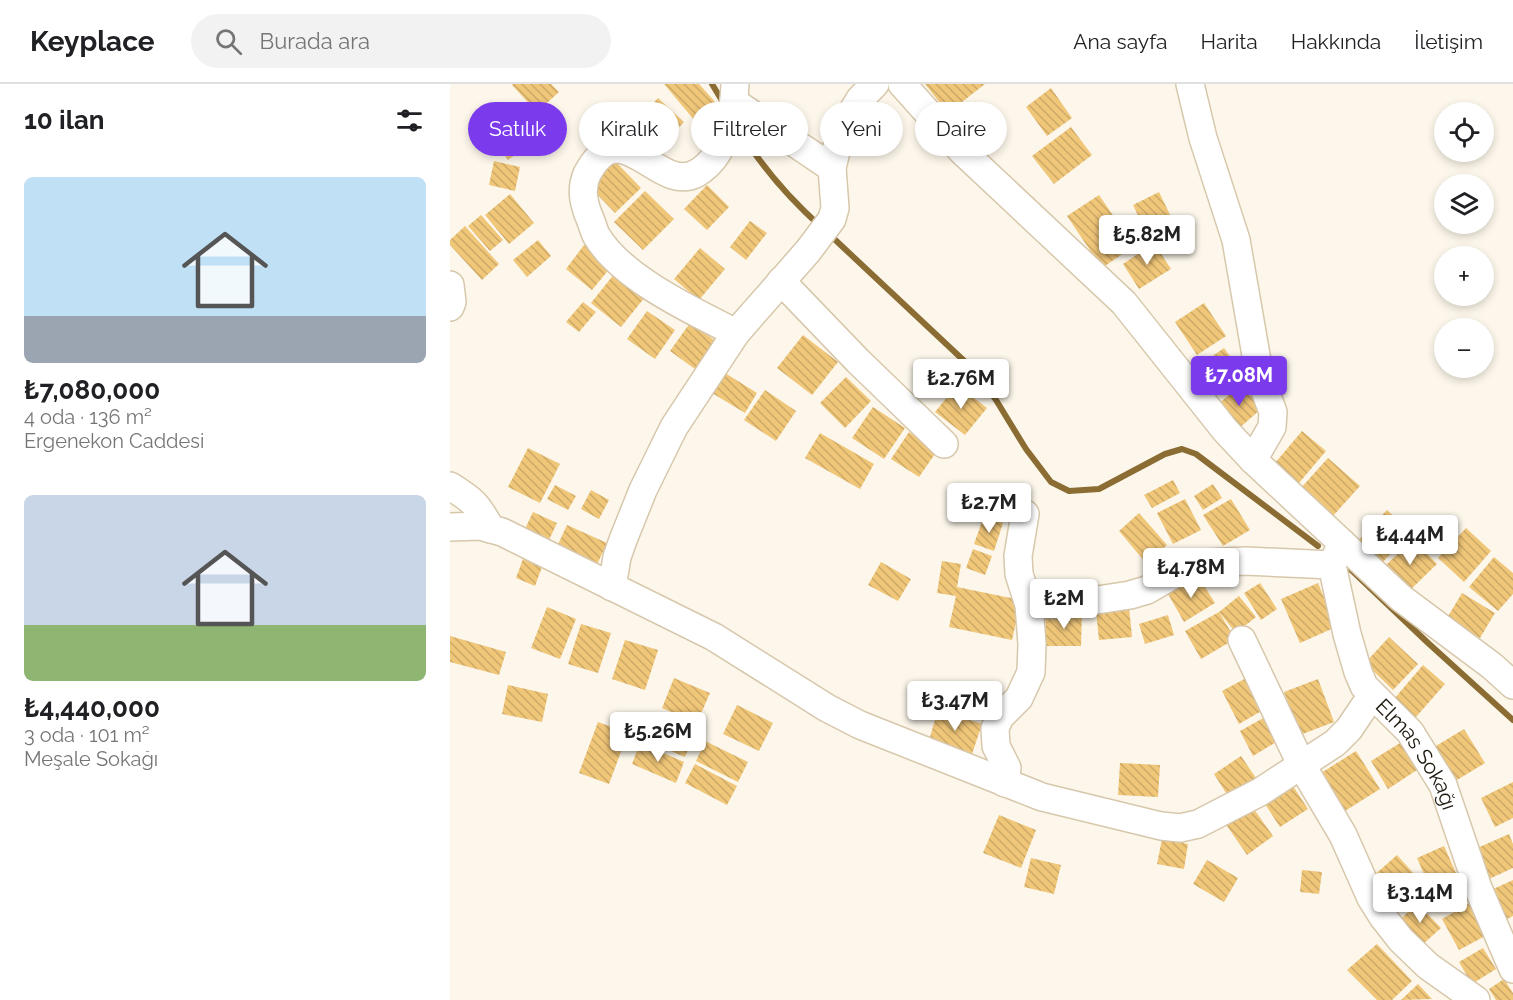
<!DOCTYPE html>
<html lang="tr">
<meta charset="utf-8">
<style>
:root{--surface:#fff;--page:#f2f2f2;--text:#202124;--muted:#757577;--line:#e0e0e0;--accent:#7c3aed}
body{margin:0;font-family:Raleway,sans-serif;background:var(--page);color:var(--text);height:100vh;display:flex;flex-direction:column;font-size:22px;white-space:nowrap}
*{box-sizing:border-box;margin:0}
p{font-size:20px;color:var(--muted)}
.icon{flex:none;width:33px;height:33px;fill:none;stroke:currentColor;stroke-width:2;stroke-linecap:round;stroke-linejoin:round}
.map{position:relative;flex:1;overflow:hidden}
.sheet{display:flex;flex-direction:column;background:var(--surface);width:450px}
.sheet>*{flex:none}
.hud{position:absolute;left:18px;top:18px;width:570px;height:54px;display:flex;gap:12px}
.buttons{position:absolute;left:984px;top:18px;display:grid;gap:12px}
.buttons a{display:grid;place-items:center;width:60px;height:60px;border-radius:50%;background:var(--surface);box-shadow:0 3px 9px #0003;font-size:30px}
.price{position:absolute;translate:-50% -51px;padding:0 14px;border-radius:6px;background:#fff;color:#222;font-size:20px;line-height:39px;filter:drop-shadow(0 2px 3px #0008)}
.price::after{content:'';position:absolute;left:50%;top:36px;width:18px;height:14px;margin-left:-9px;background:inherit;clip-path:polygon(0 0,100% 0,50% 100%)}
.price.on{background:var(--accent);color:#fff}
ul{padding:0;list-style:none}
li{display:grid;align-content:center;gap:12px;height:318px;padding:0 24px}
li span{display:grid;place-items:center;height:186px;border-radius:9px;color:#555}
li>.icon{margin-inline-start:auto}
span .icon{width:108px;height:108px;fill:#fffc;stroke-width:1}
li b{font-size:26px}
h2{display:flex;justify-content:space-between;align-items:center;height:72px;padding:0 24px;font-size:26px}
.pill{padding:0 21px;border-radius:27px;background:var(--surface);box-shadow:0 3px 9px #0003;font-size:21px;line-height:54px}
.pill.on{background:var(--accent);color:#fff}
header{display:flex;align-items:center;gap:36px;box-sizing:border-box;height:84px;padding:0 30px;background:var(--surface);border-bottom:2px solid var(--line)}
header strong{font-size:28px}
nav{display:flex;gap:33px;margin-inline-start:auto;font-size:21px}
.search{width:420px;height:54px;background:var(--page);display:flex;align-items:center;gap:15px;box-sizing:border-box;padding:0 21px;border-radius:33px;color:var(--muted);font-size:22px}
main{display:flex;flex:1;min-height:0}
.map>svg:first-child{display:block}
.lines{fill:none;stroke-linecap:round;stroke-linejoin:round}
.stream{stroke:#8b6d34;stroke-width:6}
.building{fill:url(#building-back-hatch)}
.minor-casing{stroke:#d7c7ab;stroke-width:30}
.minor{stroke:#fff;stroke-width:27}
.labels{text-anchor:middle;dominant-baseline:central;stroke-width:5;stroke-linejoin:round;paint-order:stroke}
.street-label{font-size:21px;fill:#1d180d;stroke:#fff}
</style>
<header>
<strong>Keyplace</strong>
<div class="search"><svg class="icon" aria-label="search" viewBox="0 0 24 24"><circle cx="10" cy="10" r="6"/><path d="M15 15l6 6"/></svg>Burada ara</div>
<nav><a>Ana sayfa</a><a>Harita</a><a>Hakkında</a><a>İletişim</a></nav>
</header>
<main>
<section class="sheet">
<h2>10 ilan<svg class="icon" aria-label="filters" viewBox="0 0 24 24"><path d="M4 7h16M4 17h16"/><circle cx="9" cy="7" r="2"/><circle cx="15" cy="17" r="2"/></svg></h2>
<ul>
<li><span style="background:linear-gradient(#bfe0f5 75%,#9aa5b1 0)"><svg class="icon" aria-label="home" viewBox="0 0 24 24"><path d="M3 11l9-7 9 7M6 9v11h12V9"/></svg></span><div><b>₺7,080,000</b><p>4 oda · 136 m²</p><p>Ergenekon Caddesi</p></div></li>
<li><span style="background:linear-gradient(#c9d6e8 70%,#8fb573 0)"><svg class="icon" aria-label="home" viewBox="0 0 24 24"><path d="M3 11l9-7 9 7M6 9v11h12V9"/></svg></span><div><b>₺4,440,000</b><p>3 oda · 101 m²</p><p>Meşale Sokağı</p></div></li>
</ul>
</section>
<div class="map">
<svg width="1063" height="916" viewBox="0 0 1063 916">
<defs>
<pattern id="building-back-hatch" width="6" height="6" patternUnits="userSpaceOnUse" patternTransform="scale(1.5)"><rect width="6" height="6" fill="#f0c679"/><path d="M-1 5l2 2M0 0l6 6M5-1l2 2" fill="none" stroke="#cda967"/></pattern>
</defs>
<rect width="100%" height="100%" fill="#fdf7eb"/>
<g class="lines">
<!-- stream -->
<path class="stream" d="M262,0L274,20
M287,42C308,78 339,114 370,142
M380,151L525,287L546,316L576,365L601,398L619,407L649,405L715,370L732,365L746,370L868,462
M895,480L977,558L1063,636"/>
</g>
<!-- building -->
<path class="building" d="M63,0H101L109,8L87,28L62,1Z
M214,0H249L266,19L245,37Z
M475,0H535L498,29Z
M601,4L622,34L597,52L576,23Z
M208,14L234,38L201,73L176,49Z
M511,26L531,47L520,57L500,36Z
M82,39L91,52L58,76L49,63Z
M621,43L642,71L604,100L582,72Z
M44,77L70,83L65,107L39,101Z
M165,77L191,104L165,129L139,102Z
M257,101L279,123L257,146L234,125Z
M195,107L224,135L193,166L164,138Z
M709,108L725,141L699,154L683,121Z
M60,110L84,139L59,160L35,131Z
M649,111L684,162L652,184L617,132Z
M31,131L53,156L40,167L18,142Z
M300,137L317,149L296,176L280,163Z
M15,142L49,180L32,196L0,161V156Z
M88,156L101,172L77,193L63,176Z
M704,159L721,185L689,205L673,180Z
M134,161L161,183L142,206L116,185Z
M250,164L275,185L249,216L224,195Z
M165,189L195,213L171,243L141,219Z
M133,218L146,228L129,248L116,238Z
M754,219L776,252L747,271L725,238Z
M197,227L225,246L205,275L177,255Z
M240,239L270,260L249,288L220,267Z
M353,251L388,278L362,311L327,284Z
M774,264L794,292L768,311L747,283Z
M275,289L307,309L295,329L262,309Z
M396,293L421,317L395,344L370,319Z
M507,301L537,324L515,351L485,328Z
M791,301L811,325L787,346L767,321Z
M315,306L346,327L326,357L294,336Z
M423,323L455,344L434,375L402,354Z
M852,347L876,367L849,399L825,379Z
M459,348L487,367L469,393L441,375Z
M370,349L424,380L410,405L355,374Z
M78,364L110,380L90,419L58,403Z
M878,374L910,402L882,433L850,405Z
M723,396L730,409L702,424L694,411Z
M763,400L772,414L753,426L744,412Z
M105,401L126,412L118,426L97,415Z
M141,406L159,416L149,435L131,425Z
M735,415L751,446L723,460L707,429Z
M781,415L800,446L773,462L753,431Z
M937,426L961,448L930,481L906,459Z
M83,428L107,439L99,456L75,445Z
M689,429L717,461L696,479L669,447Z
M534,432L553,439L544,467L524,460Z
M117,441L157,459L144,487L104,469Z
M1016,444L1041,467L1014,498L988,474Z
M963,455L987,480L957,509L933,484Z
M523,465L542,472L535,491L516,484Z
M1044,473L1063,489V510L1048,527L1019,503Z
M73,475L92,483L85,502L66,494Z
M492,477L511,480L507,503L571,516L562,556L499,543L506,512L487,509Z
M431,478L461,495L448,517L418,501Z
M748,492L765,519L734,538L718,510Z
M810,499L827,525L811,536L794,509Z
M868,499L886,543L850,559L831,515Z
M1012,509L1045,529L1030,554L997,534Z
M789,512L806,533L786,549L769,528Z
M97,523L126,535L110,575L81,564Z
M679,523L682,553L649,556L646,527Z
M769,528L785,555L751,575L735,547Z
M596,529H632L631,562H595Z
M718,531L724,551L695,560L689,540Z
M131,540L161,549L148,589L118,580Z
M0,552L56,568L49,591L0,578Z
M939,553L968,580L943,606L915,579Z
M175,556L208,566L195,606L162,595Z
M973,581L995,600L966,633L944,615Z
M798,593L815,625L789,640L772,607Z
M224,594L260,609L247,639L212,624Z
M868,595L884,638L850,651L834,608Z
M58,601L98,610L92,638L52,630Z
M287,621L323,639L309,667L273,650Z
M488,626L532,640L522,670L479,656Z
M815,633L828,657L803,672L790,647Z
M199,635L243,653L235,673L191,655Z
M148,638L178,649L159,700L129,689Z
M1014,645L1035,679L1002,699L981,665Z
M255,657L298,678L288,698L246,677Z
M190,659L234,678L226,699L182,680Z
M950,659L967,686L938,705L921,677Z
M906,667L930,705L895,727L871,689Z
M791,672L806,694L778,712L764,690Z
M670,679L710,681L708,713L668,711Z
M245,680L287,702L277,721L235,699Z
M1063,698V734L1045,743L1031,714Z
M841,699L858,725L830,743L813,717Z
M801,721L823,752L797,771L775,739Z
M549,731L586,746L571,784L533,769Z
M1059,750L1063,760V784L1039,795L1025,765Z
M712,755L738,760L734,785L707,780Z
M994,762L1007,791L980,804L967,774Z
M947,771L966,792L939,815L921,794Z
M581,774L611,781L604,810L574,803Z
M757,776L788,794L774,818L743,800Z
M852,786L872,788L869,810L850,808Z
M1063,796V832L1053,837L1039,807Z
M967,819L991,844L972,861L949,837Z
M1020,819L1037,851L1009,866L992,835Z
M927,860L962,897L942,916H927L897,886Z
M1033,864L1046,885L1022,900L1009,878Z
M1054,895L1063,909V916H1046L1039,905Z
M968,900L982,915L951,916Z"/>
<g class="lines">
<!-- minor casing -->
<g class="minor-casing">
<g id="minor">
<path d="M285,0C284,30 276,72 247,89C219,105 194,66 167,65C152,65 143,79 137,90C131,104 133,116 138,130C141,136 143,144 146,151C171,194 243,227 286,249"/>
<path d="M452,0L512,67L674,219L775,346L803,376L951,514L1042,582L1063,601"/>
<path d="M740,0L753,54L786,156L807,277L812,299L823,328L822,343L803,376"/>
<path d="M284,18L382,84"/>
<path d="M331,197L408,277L494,360"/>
<path d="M0,201L2,218L0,223"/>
<path d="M0,402C24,417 27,420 41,445"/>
<path d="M0,443L30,442L52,448L264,553L377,624L410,641L592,713L711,742L730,744L748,740L810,708L885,659L899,645L922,611"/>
<path id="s1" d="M892,459L882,481L897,550L908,588L914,602L960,648L993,701L1028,804L1063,885"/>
<path d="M162,503L167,473L173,456L193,406L224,343L286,249L358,167L382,135L385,124L382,84L387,63L398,35L410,15L425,0"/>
<path d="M579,521L621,520L680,511L697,506L731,486L757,479L796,477L882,481"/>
<path d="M792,556L852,682L893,751L921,814L933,833L951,856L978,882L1026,916"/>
<path d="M555,699L557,684L546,662L545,644L550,633L569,614L581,588L582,560L579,521L569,490L568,472L575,430"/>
</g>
</g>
<!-- minor -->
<use href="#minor" class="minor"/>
</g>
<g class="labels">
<!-- street labels -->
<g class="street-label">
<text stroke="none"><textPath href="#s1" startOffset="237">Elmas Sokağı</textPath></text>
</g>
</g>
</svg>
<div class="buttons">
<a><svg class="icon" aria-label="locate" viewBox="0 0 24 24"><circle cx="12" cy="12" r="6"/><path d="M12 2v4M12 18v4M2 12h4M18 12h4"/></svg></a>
<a><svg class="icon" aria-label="layers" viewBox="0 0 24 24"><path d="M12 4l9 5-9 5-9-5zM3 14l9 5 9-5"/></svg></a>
<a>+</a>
<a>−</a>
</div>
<b class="price" style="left:697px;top:182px">₺5.82M</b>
<b class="price on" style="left:789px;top:323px">₺7.08M</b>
<b class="price" style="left:511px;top:326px">₺2.76M</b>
<b class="price" style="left:539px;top:450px">₺2.7M</b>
<b class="price" style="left:960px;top:482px">₺4.44M</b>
<b class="price" style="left:741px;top:515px">₺4.78M</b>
<b class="price" style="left:614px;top:546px">₺2M</b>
<b class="price" style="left:505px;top:648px">₺3.47M</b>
<b class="price" style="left:208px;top:679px">₺5.26M</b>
<b class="price" style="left:970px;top:840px">₺3.14M</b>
<div class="hud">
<a class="pill on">Satılık</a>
<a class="pill">Kiralık</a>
<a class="pill">Filtreler</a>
<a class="pill">Yeni</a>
<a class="pill">Daire</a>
</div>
</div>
</main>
